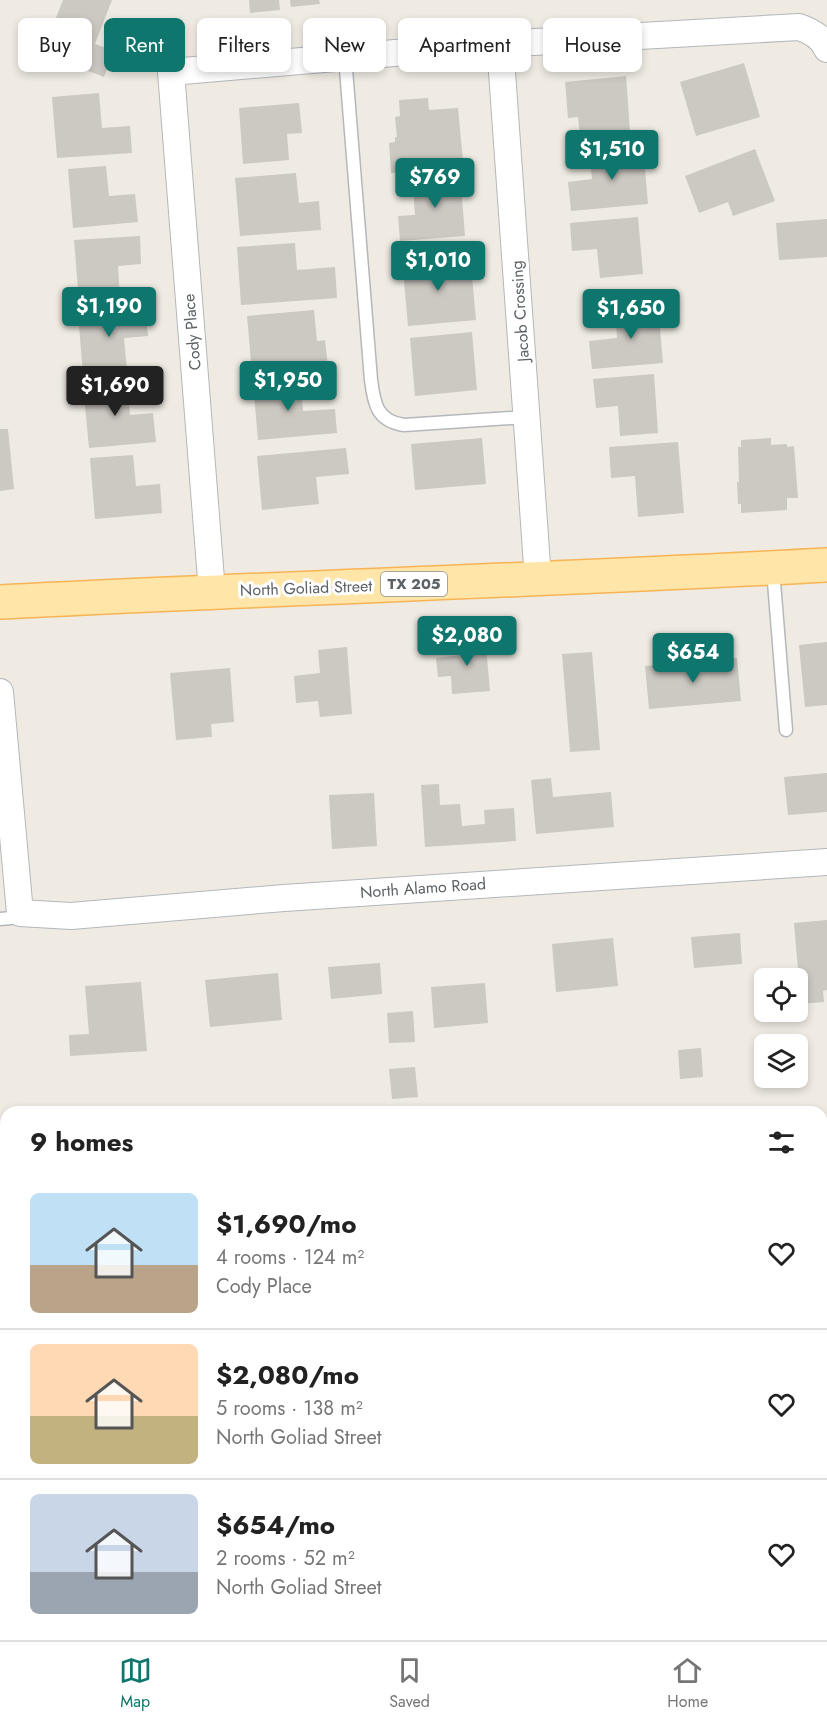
<!DOCTYPE html>
<meta charset="utf-8">
<style>
:root{--surface:#fff;--page:#f2f2f2;--text:#222;--muted:#767676;--line:#e0e0e0;--accent:#0f766e}
body{margin:0;font-family:Jost,sans-serif;background:var(--page);color:var(--text);height:100vh;display:flex;flex-direction:column;font-size:22px;white-space:nowrap}
*{box-sizing:border-box;margin:0}
p{font-size:20px;color:var(--muted)}
.icon{flex:none;width:33px;height:33px;fill:none;stroke:currentColor;stroke-width:2;stroke-linecap:round;stroke-linejoin:round}
.map{position:relative;flex:1;overflow:hidden}
.panel{position:absolute;left:0px;top:1106px;width:828px;height:536px;display:flex;flex-direction:column;background:var(--surface);border-radius:18px 18px 0 0;box-shadow:0 3px 9px #0003}
.panel>*{flex:none}
.top-card{position:absolute;left:18px;top:18px;width:792px;height:54px;display:flex;gap:12px}
.tools{position:absolute;left:754px;top:968px;display:grid;gap:12px}
.tools a{display:grid;place-items:center;width:54px;height:54px;border-radius:9px;background:var(--surface);box-shadow:0 3px 9px #0003;font-size:30px}
.price{position:absolute;translate:-50% -51px;padding:0 14px;border-radius:6px;background:var(--accent);color:#fff;font-size:20px;line-height:39px;filter:drop-shadow(0 2px 3px #0008)}
.price::after{content:'';position:absolute;left:50%;top:36px;width:18px;height:14px;margin-left:-9px;background:inherit;clip-path:polygon(0 0,100% 0,50% 100%)}
.price.selected{background:#222;color:#fff}
ul{padding:0;list-style:none}
li{display:flex;align-items:center;gap:18px;height:150px;padding:0 30px}
li+li{border-top:2px solid var(--line)}
li span{display:grid;place-items:center;flex:none;width:168px;height:120px;border-radius:9px;color:#555}
li>.icon{margin-inline-start:auto}
span .icon{width:72px;height:72px;fill:#fffc;stroke-width:1}
li b{font-size:26px}
h2{display:flex;justify-content:space-between;align-items:center;height:72px;padding:0 30px;font-size:26px}
.chip{padding:0 21px;border-radius:9px;background:var(--surface);box-shadow:0 3px 9px #0003;font-size:21px;line-height:54px}
.chip.selected{background:var(--accent);color:#fff}
.menu{display:flex;justify-content:space-around;align-items:center;height:84px;border-top:2px solid var(--line);background:var(--surface);font-size:16px;color:var(--muted)}
.menu a{display:grid;justify-items:center;gap:3px}
.menu .selected{color:var(--accent)}
.map>svg:first-child{display:block}
.green{fill:#c4e7bf}
.water{fill:#a3e4ff}
.lines{fill:none;stroke-linecap:round;stroke-linejoin:round}
.stream{stroke:#a3e4ff;stroke-width:8}
.building{fill:#ccc8c2}
.service-casing{stroke:#b4b7bb;stroke-width:15}
.minor-casing{stroke:#b4b7bb;stroke-width:28}
.primary-casing{stroke:#f7b354;stroke-width:36}
.service{stroke:#fff;stroke-width:12}
.minor{stroke:#fff;stroke-width:26}
.primary{stroke:#ffe5a8;stroke-width:33}
.labels{text-anchor:middle;dominant-baseline:central;stroke-width:6;stroke-linejoin:round;paint-order:stroke}
.shield{fill:#fff;stroke:#8c9093;stroke-width:1.5}
.shield-label{font-size:15px;font-weight:bold;fill:#5b6165}
.street-label{font-size:16px;fill:#5b6165;stroke:#fff}
</style>
<div class="map">
<svg width="827" height="1640" viewBox="0 0 827 1640">
<rect width="100%" height="100%" fill="#efebe3"/>
<!-- green -->
<path class="green" d="M6,1470V1632L0,1637V1471Z
M110,1635H257V1640H105Z"/>
<!-- water -->
<path class="water" d="M267,1635H378L379,1640H267Z"/>
<g class="lines">
<!-- stream -->
<path class="stream" d="M0,1546H6
M215,1635L218,1640"/>
</g>
<!-- building -->
<path class="building" d="M63,0H112L95,44L114,51L104,77L42,53Z
M249,0H279L280,10L250,13Z
M290,0H319L320,4L291,7Z
M744,63L760,117L696,136L680,82Z
M626,76L630,132L580,136L578,117L568,118L565,82Z
M99,93L102,128L130,126L132,153L57,158L52,97Z
M428,98L429,110L458,108L463,161L433,164V169L391,173L389,143L395,142V137H397L395,117L400,116L399,100Z
M299,103L302,133L287,134L289,160L243,164L239,108Z
M643,146L648,204L571,211L568,182L592,179L589,151Z
M755,149L775,201L733,216L728,202L699,213L685,176Z
M106,166L109,196L135,194L138,222L73,228L68,169Z
M296,173L299,203L319,201L321,230L240,236L235,178Z
M460,173L465,236L400,241L398,216L415,215L412,177Z
M638,217L643,274L600,278L597,249L572,251L570,223Z
M827,219V257L779,260L776,223Z
M140,236L141,264L118,266L120,299L79,301L74,240Z
M295,243L297,270L335,267L337,298L241,305L237,247Z
M433,256L434,268L471,265L476,320L408,326L402,258Z
M658,305L663,363L592,369L589,341L617,338L615,308Z
M145,308L148,336L124,338L127,370L83,374L78,314Z
M314,310L317,341L325,340L328,367L252,373L247,316Z
M472,332L477,390L415,396L410,338Z
M654,374L658,433L620,436L618,406L596,408L593,379Z
M300,379L303,411L335,409L337,433L258,440L253,383Z
M127,381L130,415L153,413L156,442L89,448L83,385Z
M0,429H8L14,489L0,491Z
M482,438L486,484L415,490L411,444Z
M771,438V445L787,444V447L794,446L798,498H787V510L741,513V504H738L737,482H739L738,447H741V440Z
M678,442L684,513L638,517L635,476L611,478L609,447Z
M346,448L349,474L316,477L319,504L262,510L257,456Z
M133,455L136,486L160,484L162,513L95,519L90,458Z
M485,635L490,691L452,694L451,676L438,677L436,658L461,655L459,638Z
M827,642V705L805,707L799,645Z
M347,647L352,714L320,717L318,701L296,703L294,676L320,673L318,650Z
M592,652L600,750L570,752L562,654Z
M737,658L741,701L649,709L645,666Z
M230,668L234,722L211,724L212,737L176,740L170,673Z
M827,773V812L788,815L784,777Z
M551,778L553,797L611,792L614,827L536,834L531,780Z
M439,784L440,805L460,804L462,826L485,824L484,810L514,808L516,841L425,847L421,785Z
M374,793L377,846L332,849L329,795Z
M827,920V990L823,991L824,1002L801,1004L794,923Z
M740,933L742,964L694,968L691,937Z
M613,938L618,986L556,992L552,944Z
M380,963L382,994L331,999L328,967Z
M278,973L282,1020L210,1027L205,980Z
M141,982L147,1051L70,1056L69,1035L89,1034L85,986Z
M485,983L488,1023L434,1028L431,987Z
M413,1011L415,1042L389,1043L387,1013Z
M701,1048L703,1077L680,1079L678,1050Z
M415,1067L418,1097L392,1099L389,1069Z
M824,1485H827V1501H825Z
M441,1635H519L522,1640H444Z"/>
<g class="lines">
<!-- service casing -->
<g class="service-casing">
<path id="service" d="M345,57L371,380C374,404 377,421 404,425L527,417
M773,570L786,730
M0,919L11,918L20,913
M822,1428H827"/>
</g>
<!-- minor casing -->
<g class="minor-casing">
<path id="minor" d="M500,44L538,579
M212,592L171,72L500,44L799,27C811,31 822,37 827,49
M0,692L20,913L71,916L284,898L827,862
M822,1599H827
M41,1640L46,1635"/>
</g>
<!-- primary casing -->
<g class="primary-casing">
<path id="primary" d="M0,602C276,588 551,580 827,565"/>
</g>
<!-- service -->
<use href="#service" class="service"/>
<!-- minor -->
<use href="#minor" class="minor"/>
<!-- primary -->
<use href="#primary" class="primary"/>
</g>
<g class="labels">
<!-- shield labels -->
<rect class="shield" x="381" y="572" width="66" height="24" rx="4.5"/>
<g class="shield-label">
<text x="414" y="584">TX 205</text>
</g>
<!-- street labels -->
<g class="street-label">
<text transform="translate(520 311) rotate(-94)">Jacob Crossing</text>
<text transform="translate(192 332) rotate(-95)">Cody Place</text>
<text transform="translate(306 588) rotate(-2)">North Goliad Street</text>
<text transform="translate(423 888) rotate(-4)">North Alamo Road</text>
</g>
</g>
</svg>
<div class="tools">
<a><svg class="icon" aria-label="locate" viewBox="0 0 24 24"><circle cx="12" cy="12" r="6"/><path d="M12 2v4M12 18v4M2 12h4M18 12h4"/></svg></a>
<a><svg class="icon" aria-label="layers" viewBox="0 0 24 24"><path d="M12 4l9 5-9 5-9-5zM3 14l9 5 9-5"/></svg></a>
</div>
<b class="price" style="left:612px;top:181px">$1,510</b>
<b class="price" style="left:435px;top:209px">$769</b>
<b class="price" style="left:438px;top:292px">$1,010</b>
<b class="price" style="left:109px;top:338px">$1,190</b>
<b class="price" style="left:631px;top:340px">$1,650</b>
<b class="price" style="left:288px;top:412px">$1,950</b>
<b class="price selected" style="left:115px;top:417px">$1,690</b>
<b class="price" style="left:467px;top:667px">$2,080</b>
<b class="price" style="left:693px;top:684px">$654</b>
<div class="top-card">
<a class="chip">Buy</a>
<a class="chip selected">Rent</a>
<a class="chip">Filters</a>
<a class="chip">New</a>
<a class="chip">Apartment</a>
<a class="chip">House</a>
</div>
<section class="panel">
<h2>9 homes<svg class="icon" aria-label="filters" viewBox="0 0 24 24"><path d="M4 7h16M4 17h16"/><circle cx="9" cy="7" r="2"/><circle cx="15" cy="17" r="2"/></svg></h2>
<ul>
<li><span style="background:linear-gradient(#bfe0f5 60%,#b9a48a 0)"><svg class="icon" aria-label="home" viewBox="0 0 24 24"><path d="M3 11l9-7 9 7M6 9v11h12V9"/></svg></span><div><b>$1,690/mo</b><p>4 rooms · 124 m²</p><p>Cody Place</p></div><svg class="icon" aria-label="heart" viewBox="0 0 24 24"><path d="M12 20l-8-8c-3-5 5-10 8-4 3-6 11-1 8 4z"/></svg></li>
<li><span style="background:linear-gradient(#ffd9b3 60%,#c2b280 0)"><svg class="icon" aria-label="home" viewBox="0 0 24 24"><path d="M3 11l9-7 9 7M6 9v11h12V9"/></svg></span><div><b>$2,080/mo</b><p>5 rooms · 138 m²</p><p>North Goliad Street</p></div><svg class="icon" aria-label="heart" viewBox="0 0 24 24"><path d="M12 20l-8-8c-3-5 5-10 8-4 3-6 11-1 8 4z"/></svg></li>
<li><span style="background:linear-gradient(#c9d6e8 65%,#9aa5b1 0)"><svg class="icon" aria-label="home" viewBox="0 0 24 24"><path d="M3 11l9-7 9 7M6 9v11h12V9"/></svg></span><div><b>$654/mo</b><p>2 rooms · 52 m²</p><p>North Goliad Street</p></div><svg class="icon" aria-label="heart" viewBox="0 0 24 24"><path d="M12 20l-8-8c-3-5 5-10 8-4 3-6 11-1 8 4z"/></svg></li>
</ul>
</section>
</div>
<nav class="menu">
<a class="selected"><svg class="icon" aria-label="map" viewBox="0 0 24 24"><path d="M3 6l6-2 6 2 6-2v14l-6 2-6-2-6 2zM9 4v14M15 6v14"/></svg>Map</a>
<a><svg class="icon" aria-label="saved" viewBox="0 0 24 24"><path d="M7 4h10v16l-5-4-5 4z"/></svg>Saved</a>
<a><svg class="icon" aria-label="home" viewBox="0 0 24 24"><path d="M3 11l9-7 9 7M6 9v11h12V9"/></svg>Home</a>
</nav>
